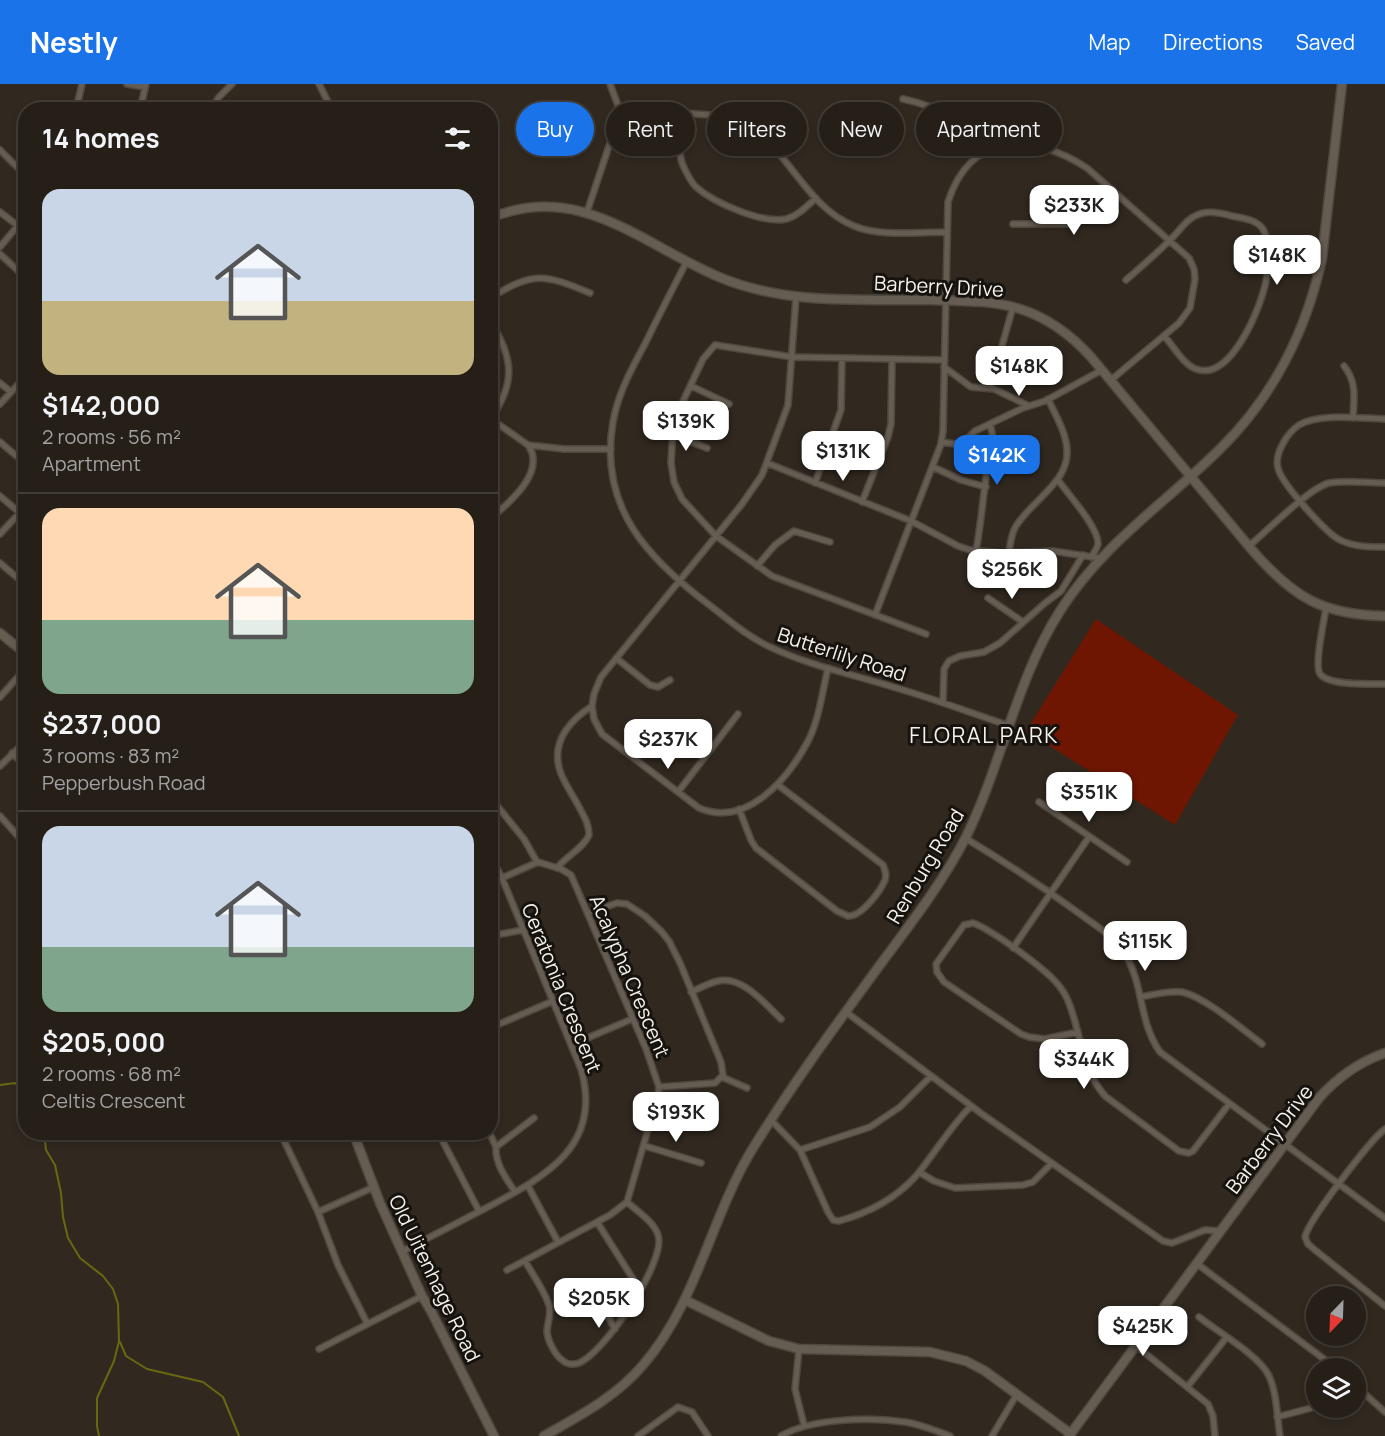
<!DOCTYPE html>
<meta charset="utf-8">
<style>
:root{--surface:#251f18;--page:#2d2721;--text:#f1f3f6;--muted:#a3a2a2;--line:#423d37;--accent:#1a73e8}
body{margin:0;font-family:Manrope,sans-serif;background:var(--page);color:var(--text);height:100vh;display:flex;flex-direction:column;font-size:22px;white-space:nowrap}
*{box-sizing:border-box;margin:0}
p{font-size:20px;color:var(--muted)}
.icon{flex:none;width:33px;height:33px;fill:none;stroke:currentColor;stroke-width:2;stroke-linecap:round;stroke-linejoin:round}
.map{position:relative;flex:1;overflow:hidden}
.panel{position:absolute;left:18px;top:18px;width:480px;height:1038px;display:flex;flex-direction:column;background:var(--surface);border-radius:24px;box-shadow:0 3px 9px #0003,0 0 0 2px var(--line)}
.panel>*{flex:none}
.guide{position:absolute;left:516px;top:18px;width:570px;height:54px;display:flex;gap:12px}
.needle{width:39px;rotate:203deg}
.tools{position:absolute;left:1306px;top:1202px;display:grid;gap:12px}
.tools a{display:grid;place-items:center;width:60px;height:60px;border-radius:50%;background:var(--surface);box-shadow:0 3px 9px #0003,0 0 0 2px var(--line);font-size:30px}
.price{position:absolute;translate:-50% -51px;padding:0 14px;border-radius:12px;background:#fff;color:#222;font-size:20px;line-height:39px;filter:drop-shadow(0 2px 3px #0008)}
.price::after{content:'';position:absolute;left:50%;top:36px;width:18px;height:14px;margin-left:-9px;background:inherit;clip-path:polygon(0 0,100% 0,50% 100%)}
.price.current{background:var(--accent);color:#fff}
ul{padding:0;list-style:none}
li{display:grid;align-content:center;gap:12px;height:318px;padding:0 24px}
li+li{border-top:2px solid var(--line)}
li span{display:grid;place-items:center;height:186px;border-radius:18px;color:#555}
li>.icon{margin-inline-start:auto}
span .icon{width:108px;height:108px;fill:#fffc;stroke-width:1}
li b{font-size:26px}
h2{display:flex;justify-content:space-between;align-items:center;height:72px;padding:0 24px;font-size:26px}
.chip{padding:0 21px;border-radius:27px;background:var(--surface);box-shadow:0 3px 9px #0003,0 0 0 2px var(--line);font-size:21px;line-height:54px}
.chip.current{background:var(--accent);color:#fff}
header{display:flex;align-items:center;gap:36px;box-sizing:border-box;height:84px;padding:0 30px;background:var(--accent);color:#fff}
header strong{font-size:28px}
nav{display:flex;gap:33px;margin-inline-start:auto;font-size:21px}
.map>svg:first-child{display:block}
.green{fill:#6e1602}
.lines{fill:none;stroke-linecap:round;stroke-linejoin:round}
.stream{stroke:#696811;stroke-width:2}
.street-casing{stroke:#4e483f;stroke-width:8}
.secondary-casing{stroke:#4e483f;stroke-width:11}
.street{stroke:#655c52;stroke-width:5}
.secondary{stroke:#655c52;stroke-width:8}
.labels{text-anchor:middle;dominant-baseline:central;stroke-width:6;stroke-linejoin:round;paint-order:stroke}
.street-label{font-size:20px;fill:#f6f1ea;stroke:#16120e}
.quarter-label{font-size:22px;letter-spacing:1.5px;fill:#f6f1ea;stroke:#16120e}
</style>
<header>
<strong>Nestly</strong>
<nav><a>Map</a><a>Directions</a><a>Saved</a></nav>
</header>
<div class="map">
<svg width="1385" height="1352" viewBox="0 0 1385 1352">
<rect width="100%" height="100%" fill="#312920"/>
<!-- green -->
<path class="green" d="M1096,535L1238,631L1175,741L1026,647Z"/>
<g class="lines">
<!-- stream -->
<path class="stream" d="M0,1001L15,999L26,1010
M44,1048L46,1066L55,1081L61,1109L63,1133L68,1154L80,1174L103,1192L113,1205L118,1220L119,1257L114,1277L97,1314V1342L99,1352
M120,1258L126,1272L147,1285L203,1298L223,1313L239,1352"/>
<!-- street casing -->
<g class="street-casing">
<path id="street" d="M127,0L145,3
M319,0L332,26
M903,15C948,25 952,35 978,70
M619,24L722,32C731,34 740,35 748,40C789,68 807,123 854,142C879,153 919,148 947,148
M76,26L82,0
M140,26L146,0
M211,26L219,13L232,0
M683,28C681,45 677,63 682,79C685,86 690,97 696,103C714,119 763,140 786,135C798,132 807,122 816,114
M0,66L26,92
M0,128L26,148
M587,128L617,38L619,24L610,0
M1013,140H1075L1094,128L1113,106
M0,163L26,132
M0,170L26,194
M687,177C673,204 659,231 646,258C632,284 618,309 613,338C598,424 649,476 712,523C730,537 747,552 768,562C807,581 851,590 893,603C932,614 971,629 1010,642
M1126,196C1141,183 1156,170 1170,156C1179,148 1186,135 1197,131C1208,126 1221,129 1232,132C1243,134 1259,136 1264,147C1269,157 1268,186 1266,197C1261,223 1231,298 1196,285C1184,281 1174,263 1165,253
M796,213L788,321L762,391L742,420L601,593L594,610L592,622L594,635L602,650L699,724C746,744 787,696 807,659C819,637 822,609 828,584
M490,214C534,187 544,190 590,209
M490,237C514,274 516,299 490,336
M1344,282C1357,298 1354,314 1353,334
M944,283L971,303L994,305L1029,322
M0,299L11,308
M691,302L729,320
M990,304L1013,223
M0,320L26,292
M1385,335C1361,334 1320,329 1299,341C1287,349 1274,370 1278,384C1281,399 1326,449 1340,456C1354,463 1370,463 1385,463
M673,351L707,364
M0,358L26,380
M941,358L955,360L964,358L975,347L1023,324L1045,317L1102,286
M528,361L564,365H611
M767,379L911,437L958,462L970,466L1002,469L1053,467L1099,474
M933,383L961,396L986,403
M1058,396C1068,410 1099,444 1098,460C1097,465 1094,469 1091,473
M815,399L841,326L842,274
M0,412L26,434
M862,418L888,353L891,340L892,275
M490,435C509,419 547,388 528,361L491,335
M0,450L26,422
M1249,462C1267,447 1309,404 1329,399C1346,396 1367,399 1385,399
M976,467C981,440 983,413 987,386C990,367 996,359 990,340
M1009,469C1010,460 1011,450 1016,442C1035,412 1077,395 1065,354C1062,341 1054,328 1048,315
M0,479L26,501
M757,482L775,461L794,447L830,458
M988,514L1023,538
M1326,524C1324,537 1314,581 1320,590C1329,602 1370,600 1385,600
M875,531L941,360L943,347L948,118C970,47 1034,49 1087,84L1189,174L1194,185L1195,195L1190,224L1179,239L1111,296
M926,550L772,492L716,452L682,415L674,398L671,379L673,345L676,332L703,275L715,261L792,273L944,276
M616,574L650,601L658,603L670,596
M0,613L26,584
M943,619L944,585L949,577L960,572L984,568L1000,559L1045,519L1061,507L1083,471
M12,669L26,683
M0,682L26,657
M678,708L738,630
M490,713L524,755L537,778
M1039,718L1127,778
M739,725L751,756L756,764L837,827L848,832C861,833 880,808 885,796C887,790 885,786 883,781L778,701
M0,732L26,761
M965,754C1005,778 1043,803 1080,830C1096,842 1118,855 1127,873C1144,905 1139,938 1160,968L1385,1134
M557,784C567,771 583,765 589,751C589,739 583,731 578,721C572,710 564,699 560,687C551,658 569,637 592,622
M502,794L538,778L561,785L571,791L646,965L659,1003L658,1011L627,1118L610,1131L507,1186
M588,829L617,819L627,820L645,832L661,847L669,857L680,879L721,978L723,991L715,999L659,1003
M490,852L523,846
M23,855L26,853
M1013,864L1089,753
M691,908C700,904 709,899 718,897C742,891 765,920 781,935
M1140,913C1153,911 1169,906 1182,908C1205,913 1242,945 1262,960
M846,928L982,1030L1163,1157L1172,1159L1205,1146L1220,1147
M490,944L553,917
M1078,948L1045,955L1029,953L1021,950L944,898L937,888L936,880L964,841L973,839C992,846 1038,880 1053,895C1061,903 1067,912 1070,922C1082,954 1082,986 1105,1012L1179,1067L1189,1069L1193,1067L1229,1020
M571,961L632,935
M722,993L747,1004
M771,1036L800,1066L828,1128L833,1136L839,1137C868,1129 896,1114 916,1092C935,1069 950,1043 971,1022
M1385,1045C1370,1056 1308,1137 1305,1153L1308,1160L1315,1166L1385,1222
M280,1048L318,1128L338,1181L367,1239
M438,1048L479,1127
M489,1048L496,1063
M645,1062L701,1079
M800,1066L870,1043L900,1023L931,992
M919,1088L934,1097L955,1104L1023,1101L1033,1098L1052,1079
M528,1102L558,1158
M515,1108C506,1094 495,1080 496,1063L534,1034
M318,1128L374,1103
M597,1138L640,1206
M401,1168C430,1153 459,1138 488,1123C546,1092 603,1062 581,985L502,794L490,771
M525,1177C533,1191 544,1206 549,1221C552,1230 547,1239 547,1248C548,1257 555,1271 562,1276C566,1280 573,1281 579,1279C604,1269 667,1177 658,1151C654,1138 637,1127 627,1118
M1196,1179L1336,1284
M596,1211L615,1245
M1199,1233C1218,1248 1260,1272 1269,1292C1277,1309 1277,1333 1280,1352
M1135,1261L1208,1320L1213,1332L1215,1352
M319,1265L422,1212
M799,1265L795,1305L804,1341
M1188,1302L1226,1254
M1356,1302L1385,1328
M1277,1333L1311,1324
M638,1352L678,1323L692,1328L708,1352
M781,1352C811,1334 871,1333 905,1338C920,1340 936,1347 950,1352
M992,1352L1017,1310"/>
</g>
<!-- secondary casing -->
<g class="secondary-casing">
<path id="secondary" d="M490,134C580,97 641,160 719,193C785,221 859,215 930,216C960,217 991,216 1020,225C1049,234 1071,251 1091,273L1252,466C1293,513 1322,531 1385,532
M0,549L26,570
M353,1048L380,1119L422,1212L430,1225L494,1352
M685,1216L769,1257L799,1265L930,1268L966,1277L985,1287L1071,1350
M544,1352C579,1332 616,1313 643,1281C696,1220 710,1137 750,1069C789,1005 833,945 877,885C908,843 942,800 966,753C1002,680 1016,596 1060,527C1104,458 1166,419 1222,363C1274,311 1307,245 1322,174L1342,0
M1069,1352L1319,1014C1337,994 1359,978 1385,969"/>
</g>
<!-- street -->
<use href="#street" class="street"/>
<!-- secondary -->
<use href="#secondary" class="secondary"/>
</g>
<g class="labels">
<!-- street labels -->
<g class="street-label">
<text transform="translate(939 202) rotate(3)">Barberry Drive</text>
<text transform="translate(842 570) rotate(18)">Butterlily Road</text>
<text transform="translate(925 782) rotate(-59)">Renburg Road</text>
<text transform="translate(630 892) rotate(67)">Acalypha Crescent</text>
<text transform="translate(562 904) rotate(68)">Ceratonia Crescent</text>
<text transform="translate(1269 1055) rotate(-53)">Barberry Drive</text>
<text transform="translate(435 1194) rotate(64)">Old Uitenhage Road</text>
</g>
<!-- quarter labels -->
<g class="quarter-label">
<text x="984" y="651">FLORAL PARK</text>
</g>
</g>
</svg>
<div class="tools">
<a><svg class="needle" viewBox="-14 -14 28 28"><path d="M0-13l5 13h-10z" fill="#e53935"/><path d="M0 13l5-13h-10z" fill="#a3a2a2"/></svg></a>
<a><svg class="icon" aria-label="layers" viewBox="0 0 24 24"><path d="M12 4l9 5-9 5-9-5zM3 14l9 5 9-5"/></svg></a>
</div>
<b class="price" style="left:1074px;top:152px">$233K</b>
<b class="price" style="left:1277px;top:202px">$148K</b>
<b class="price" style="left:1019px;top:313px">$148K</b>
<b class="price" style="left:686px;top:368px">$139K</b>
<b class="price" style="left:843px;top:398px">$131K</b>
<b class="price current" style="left:997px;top:402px">$142K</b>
<b class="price" style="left:1012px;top:516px">$256K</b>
<b class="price" style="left:668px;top:686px">$237K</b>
<b class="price" style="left:1089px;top:739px">$351K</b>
<b class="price" style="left:1145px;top:888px">$115K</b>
<b class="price" style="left:1084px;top:1006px">$344K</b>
<b class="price" style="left:676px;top:1059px">$193K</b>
<b class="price" style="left:599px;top:1245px">$205K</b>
<b class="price" style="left:1143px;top:1273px">$425K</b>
<div class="guide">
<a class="chip current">Buy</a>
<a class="chip">Rent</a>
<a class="chip">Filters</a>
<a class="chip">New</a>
<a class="chip">Apartment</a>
</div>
<section class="panel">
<h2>14 homes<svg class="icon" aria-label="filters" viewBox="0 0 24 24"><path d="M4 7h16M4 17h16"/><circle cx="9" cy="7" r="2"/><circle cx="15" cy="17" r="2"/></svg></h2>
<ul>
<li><span style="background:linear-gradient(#c9d6e8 60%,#c2b280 0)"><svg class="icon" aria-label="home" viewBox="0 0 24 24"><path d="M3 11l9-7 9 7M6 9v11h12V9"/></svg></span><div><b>$142,000</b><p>2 rooms · 56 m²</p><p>Apartment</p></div></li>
<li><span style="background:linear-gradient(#ffd9b3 60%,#7fa58c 0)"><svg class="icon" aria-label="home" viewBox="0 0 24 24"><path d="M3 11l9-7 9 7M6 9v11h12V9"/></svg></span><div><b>$237,000</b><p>3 rooms · 83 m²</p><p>Pepperbush Road</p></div></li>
<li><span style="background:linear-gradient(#c9d6e8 65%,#7fa58c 0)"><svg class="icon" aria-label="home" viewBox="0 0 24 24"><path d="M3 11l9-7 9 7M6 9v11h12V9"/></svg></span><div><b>$205,000</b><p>2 rooms · 68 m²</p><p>Celtis Crescent</p></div></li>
</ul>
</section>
</div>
